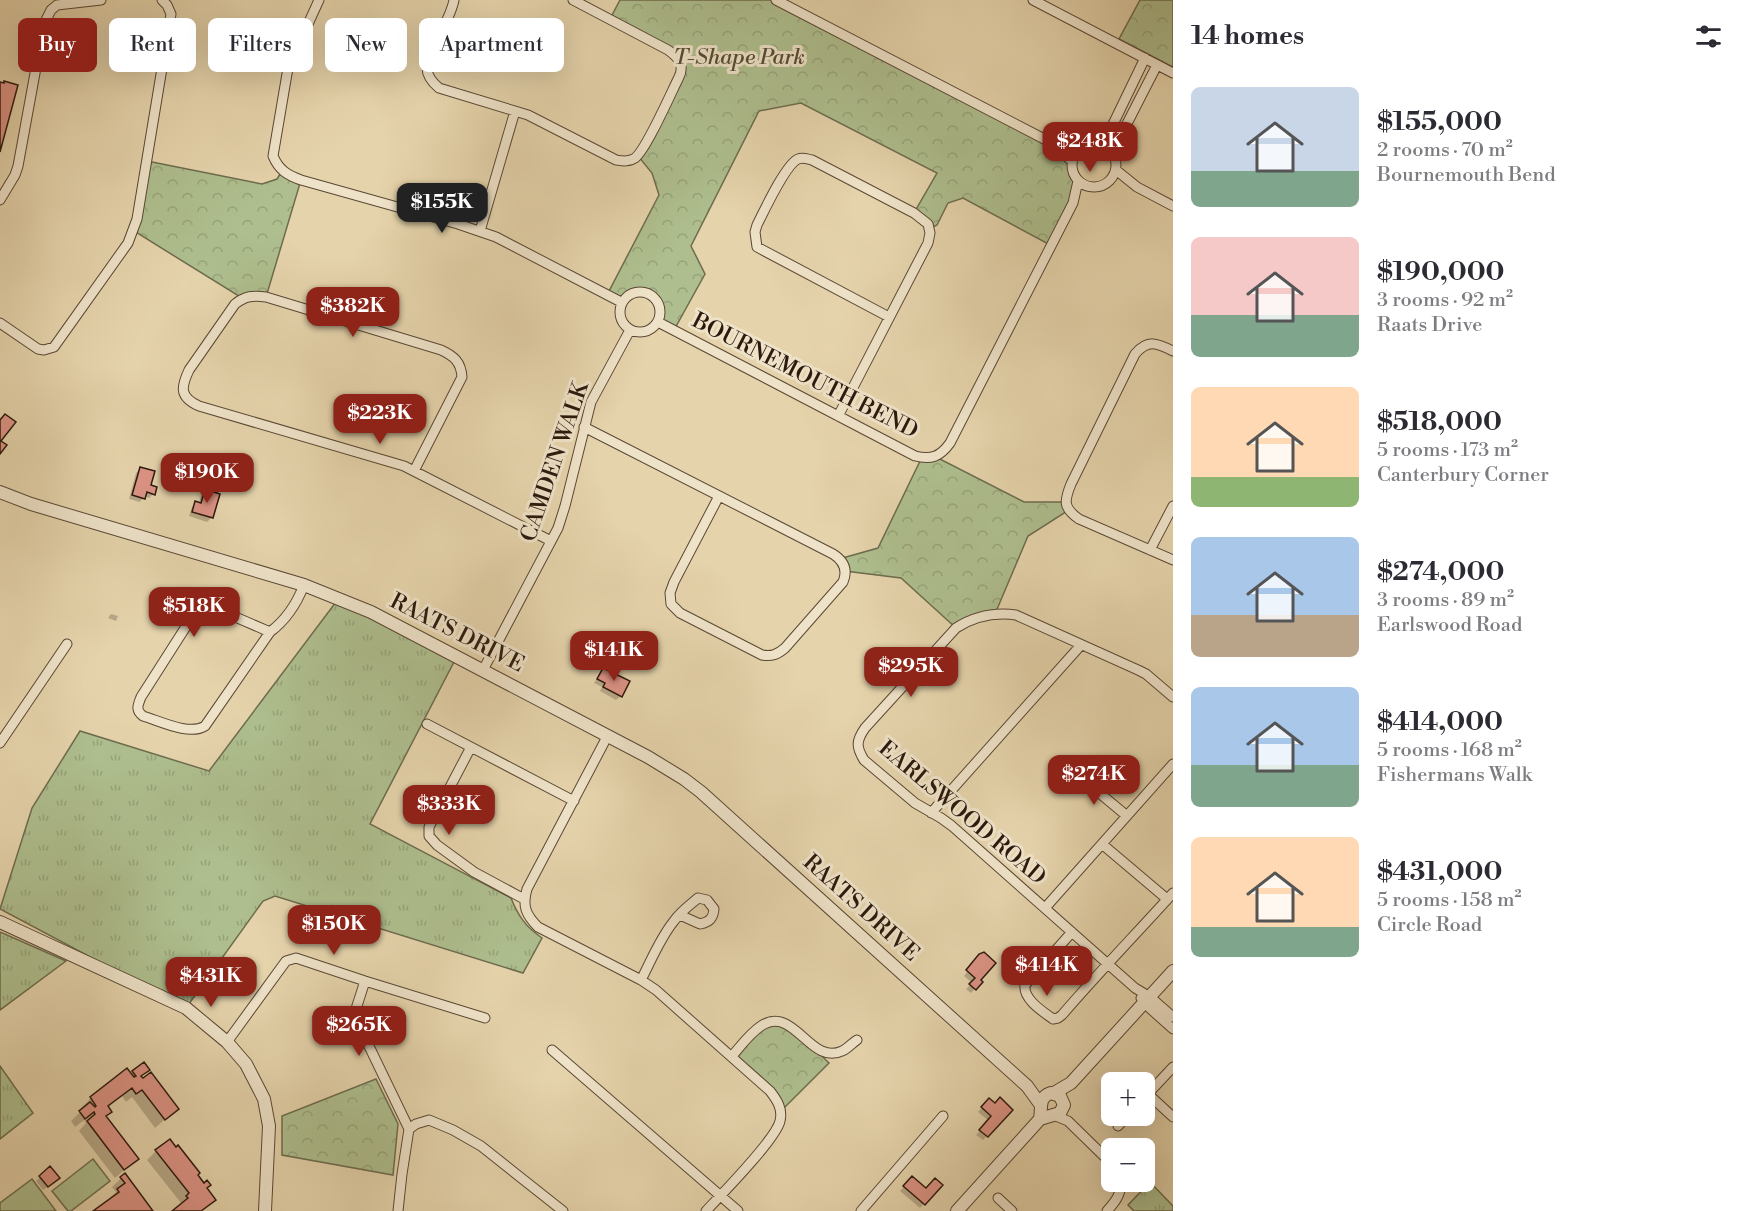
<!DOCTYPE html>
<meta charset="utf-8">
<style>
:root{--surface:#fff;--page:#f2f2f3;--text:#2b2b33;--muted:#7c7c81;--accent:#8f2418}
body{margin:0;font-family:"Libre Bodoni",serif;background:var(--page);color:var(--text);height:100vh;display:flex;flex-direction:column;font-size:22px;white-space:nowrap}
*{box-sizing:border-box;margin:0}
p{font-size:20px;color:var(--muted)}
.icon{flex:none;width:33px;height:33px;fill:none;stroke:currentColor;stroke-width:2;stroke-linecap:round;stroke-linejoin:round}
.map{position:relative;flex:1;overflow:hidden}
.sheet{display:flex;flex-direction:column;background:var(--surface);width:570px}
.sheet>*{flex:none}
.hud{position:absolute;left:18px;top:18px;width:570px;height:54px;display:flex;gap:12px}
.tools{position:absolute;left:1101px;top:1072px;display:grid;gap:12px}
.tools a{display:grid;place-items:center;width:54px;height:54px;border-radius:9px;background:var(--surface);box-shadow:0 6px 24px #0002;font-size:30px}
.price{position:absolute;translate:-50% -51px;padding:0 14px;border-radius:12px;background:var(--accent);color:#fff;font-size:20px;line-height:39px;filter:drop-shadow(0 2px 3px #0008)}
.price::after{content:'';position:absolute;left:50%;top:36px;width:18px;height:14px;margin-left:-9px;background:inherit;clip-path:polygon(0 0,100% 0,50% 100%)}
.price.selected{background:#222;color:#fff}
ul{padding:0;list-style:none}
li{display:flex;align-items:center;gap:18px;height:150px;padding:0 18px}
li span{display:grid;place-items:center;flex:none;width:168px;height:120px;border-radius:9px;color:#555}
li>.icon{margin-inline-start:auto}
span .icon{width:72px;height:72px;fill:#fffc;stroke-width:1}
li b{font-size:26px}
h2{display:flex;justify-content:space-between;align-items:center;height:72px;padding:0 18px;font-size:26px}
.pill{padding:0 21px;border-radius:9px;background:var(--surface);box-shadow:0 6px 24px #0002;font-size:21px;line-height:54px}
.pill.selected{background:var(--accent);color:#fff}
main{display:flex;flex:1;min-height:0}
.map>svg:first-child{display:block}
.grass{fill:url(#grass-tufts);stroke:#6d6c4e;stroke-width:1.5}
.forest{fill:url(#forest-crowns);stroke:#6d6c4e;stroke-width:1.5}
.garden{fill:#aebe8e;stroke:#6d6c4e;stroke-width:1.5}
.shadow{fill:#0003}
.building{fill:#dd9385;stroke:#2c190d;stroke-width:1.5}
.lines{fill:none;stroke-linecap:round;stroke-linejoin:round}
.minor-casing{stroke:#5a4834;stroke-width:11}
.tertiary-casing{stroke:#5a4834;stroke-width:14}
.minor{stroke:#eee2c8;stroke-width:9}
.tertiary{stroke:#eee2c8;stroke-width:12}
.labels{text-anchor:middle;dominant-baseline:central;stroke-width:6;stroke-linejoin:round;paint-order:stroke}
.park-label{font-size:22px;font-style:italic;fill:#534b34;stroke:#eee2c8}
.street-label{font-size:22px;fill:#2c190d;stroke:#eee2c8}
</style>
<main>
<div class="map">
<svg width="1173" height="1211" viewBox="0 0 1173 1211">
<defs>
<pattern id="grass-tufts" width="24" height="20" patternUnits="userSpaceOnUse" patternTransform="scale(1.5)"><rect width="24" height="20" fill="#aebe8e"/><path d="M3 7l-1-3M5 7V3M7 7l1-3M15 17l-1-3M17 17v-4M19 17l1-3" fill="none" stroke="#96a379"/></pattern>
<pattern id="forest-crowns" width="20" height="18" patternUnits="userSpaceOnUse" patternTransform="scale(1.5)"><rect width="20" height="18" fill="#aebe8e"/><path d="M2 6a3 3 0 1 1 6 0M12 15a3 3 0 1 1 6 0" fill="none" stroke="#96a379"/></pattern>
</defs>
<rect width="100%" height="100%" fill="#e5d3ab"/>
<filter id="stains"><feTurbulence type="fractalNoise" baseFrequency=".00333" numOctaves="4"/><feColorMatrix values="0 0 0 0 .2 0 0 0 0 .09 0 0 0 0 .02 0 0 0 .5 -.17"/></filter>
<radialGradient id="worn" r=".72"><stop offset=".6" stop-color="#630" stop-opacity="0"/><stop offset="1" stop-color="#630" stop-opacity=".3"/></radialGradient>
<!-- grass -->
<path class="grass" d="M339,598L456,658L370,824L511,898C518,916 526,927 542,938L523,973L275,896L263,901L186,1008L0,909L32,808L80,731L209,771Z
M0,932L66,961L0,1010Z
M0,1066L33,1113L0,1139Z
M1150,1182L1173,1206V1211H1134L1128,1205Z"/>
<!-- forest -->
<path class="forest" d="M620,0H776L1074,155L1072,169L1078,181L1052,246L963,198L948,203L937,225L929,229L914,213L937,173L801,103L759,111L691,246L705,274L674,330L658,322C659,319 660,315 660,312C662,289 633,286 621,302L607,295L659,195L652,173L638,156L679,77V59L610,19Z
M1140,0H1173V67L1119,39Z
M147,161L262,184L277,179L282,171L301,180L266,297L242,298L134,231Z
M922,457H936L1024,502H1066L1069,510L1028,536L995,614L956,628L901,578L845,571L839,559L878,548Z
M776,1023L790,1025L829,1063L784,1108L733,1057L760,1028Z
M376,1079L398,1124L393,1175L282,1155V1116Z"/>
<!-- garden -->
<path class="garden" d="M93,1159L110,1181L71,1211H68L52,1191Z
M32,1179L56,1211H0V1203Z"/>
<!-- shadow -->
<path class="shadow" d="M141,468L153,494L149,498L144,496L140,502L129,499L136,473Z
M205,491L212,517L207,522L189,516L192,507L196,503L199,504L201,495Z
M111,614L118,616L116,621L108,618Z
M603,670L621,696L616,700L600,691L602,687L594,683Z
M978,957L979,980L981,982L971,993L966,989L972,983L964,976Z
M133,1072L177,1109L155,1128L132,1097L126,1102L122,1096L107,1107L105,1117L137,1159L115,1178L79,1131L86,1123L84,1120L75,1127L71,1121L83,1109L82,1107L91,1098Z
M989,1100L995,1105L1011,1110L983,1140L976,1135L989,1121L978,1112Z
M156,1151L196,1176L214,1200L205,1209L202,1211H175L181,1203L147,1160Z
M50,1168L54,1182L43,1190L36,1181Z
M121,1178L152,1211H96L110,1200L109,1199L116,1192L112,1187Z
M912,1178L925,1190L941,1185L920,1208L900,1191Z"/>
<!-- building -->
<path class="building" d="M4,81L18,85L0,152V82L4,83Z
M5,414L16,422L1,441L7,445L0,454V420Z
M140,467L155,471L151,485L157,487L155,495L147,492L145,499L132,495Z
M205,489L220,494L213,518L192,512L195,501L201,503Z
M603,668L630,681L622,697L603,687L605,683L597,679Z
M984,952L996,963L981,980L983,982L976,990L969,984L975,978L966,970L979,954Z
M144,1062L150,1070L141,1076L143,1078L151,1072L179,1109L165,1120L142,1090L136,1094L132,1088L108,1106L112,1112L106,1116L139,1159L124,1170L87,1121L95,1114L94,1112L85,1119L79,1111L90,1102L95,1107L96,1106L90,1097L127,1068L134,1077L136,1076L132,1071Z
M1000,1097L1013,1110L988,1137L979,1130L991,1116L981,1107L989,1098L995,1103Z
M170,1139L176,1147L178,1145L200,1173L198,1175L204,1183L207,1180L211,1185L207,1188L216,1200L201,1211H172L188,1198L186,1196L189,1193L155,1150Z
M50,1166L60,1178L48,1187L39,1176Z
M125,1173L153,1211H93L119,1192L117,1189L125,1183L120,1177Z
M912,1176L926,1188L935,1178L943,1185L925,1205L903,1186Z"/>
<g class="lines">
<!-- minor casing -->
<g class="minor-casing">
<path id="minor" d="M319,0L288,68L273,156C279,170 287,175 301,180L458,224L496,237L621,302
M454,0C450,22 428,50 427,68C427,77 433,83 439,88L528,115L616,160C623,161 629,162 635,158C646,150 671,93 679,77C685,65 678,57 668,50L573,0
M776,0L1050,142L1078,150
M1033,0L1173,73
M1072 165a22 22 0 1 1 44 0a22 22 0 1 1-44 0Z
M1052,144L1072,161
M1103,145L1145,58
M1112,153L1157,65
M1116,170L1137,187L1173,206
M0,200L15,175L18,166L44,24L51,10L57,5L101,0
M480,231L515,111
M620 312a20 20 0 1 1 40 0a20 20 0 1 1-40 0Z
M658,322L915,456C931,460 940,457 950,443L1073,203L1078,181
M0,323L38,349L44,350L54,347L128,243L137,219L171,14L167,5L162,0
M1173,351C1157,343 1148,339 1135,354L1071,484C1064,501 1063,508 1079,519L1173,560
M838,416L845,403L928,243L930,233L928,224L914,213L812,160C807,159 803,157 798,159C786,164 764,211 757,225L755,232L757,247L889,317
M584,427L833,554C844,561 848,570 843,582L785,648C778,654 772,657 762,655L680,613L671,604L670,593L674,582L719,496
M414,471L462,377C461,362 454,356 441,350L266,297C253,295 245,296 235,304L189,370C181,387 179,397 199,406L404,466L551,541
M1150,550L1173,506
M270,632L233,616L205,610L194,614L141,697C138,705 135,710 143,716C160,721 189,736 205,726L270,632C286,620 297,603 304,585
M483,670L558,528L565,506L591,402L630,330
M1173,697L1146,674L1138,670L1016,615C994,612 975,616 956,628L865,728C856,741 856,747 864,760L915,803L941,818L952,826L1135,988L1150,997L1173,1017
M427,724L574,801
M608,735L527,889C522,906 526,915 538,927L641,980L656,990L770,1091C777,1100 783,1109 780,1121C776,1139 721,1195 706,1211
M0,743L67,644
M471,747L429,827V836L437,845L474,872L524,899
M1079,776L1127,816
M931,813L1081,645
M1102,844L1167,899
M1045,908L1173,764
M1072,932L1025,985C1023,999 1042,1011 1053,1019L1058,1018L1062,1015C1098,973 1136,934 1173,893
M641,980C651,961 660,938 674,921C680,912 690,905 698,898L707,900L714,909C713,919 709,922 700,924L680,915
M365,981L354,1015L409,1129
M1141,998L1144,1003L1173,1029
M227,1042L286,961L296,958L365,981L485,1018
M552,1050L738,1211
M732,1056C741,1046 749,1034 761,1026C794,1004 810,1066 842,1051C847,1049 852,1043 857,1040
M1148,1094L1173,1117
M1144,1098L1173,1067
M1056,1116L1068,1121L1112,1164
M1118,1126L1127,1116
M998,1198L1012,1211
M398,1211L402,1174L409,1129L416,1124L429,1120L453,1130L481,1146L563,1211
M861,1211L943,1116
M1107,1211C1115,1202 1121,1195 1121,1182"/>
</g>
<!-- tertiary casing -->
<g class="tertiary-casing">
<path id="tertiary" d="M0,492L31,504L304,585L371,612L648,757L684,779L701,792L1027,1086L1040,1104
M0,922L186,1008L227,1042L246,1064L264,1099L269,1126L265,1211
M1054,1093L1071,1083L1173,971
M957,1211L1040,1119L1060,1113L1064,1105L1060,1096L1051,1093C1038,1097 1042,1108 1040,1119"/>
</g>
<!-- minor -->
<use href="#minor" class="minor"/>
<!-- tertiary -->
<use href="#tertiary" class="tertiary"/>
</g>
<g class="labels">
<!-- park labels -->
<g class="park-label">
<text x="739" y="57">T-Shape Park</text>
</g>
<!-- street labels -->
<g class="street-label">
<text transform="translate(805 376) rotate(27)">BOURNEMOUTH BEND</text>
<text transform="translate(555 462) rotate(-71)">CAMDEN WALK</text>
<text transform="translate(457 633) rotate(27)">RAATS DRIVE</text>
<text transform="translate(962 813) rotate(40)">EARLSWOOD ROAD</text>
<text transform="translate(861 908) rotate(42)">RAATS DRIVE</text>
</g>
</g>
<rect width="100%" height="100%" filter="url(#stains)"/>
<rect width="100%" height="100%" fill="url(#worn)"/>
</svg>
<div class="tools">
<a>+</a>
<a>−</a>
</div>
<b class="price" style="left:1090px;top:173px">$248K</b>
<b class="price selected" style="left:442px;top:234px">$155K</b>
<b class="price" style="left:353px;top:338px">$382K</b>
<b class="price" style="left:380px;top:445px">$223K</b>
<b class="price" style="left:207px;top:504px">$190K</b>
<b class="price" style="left:194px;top:638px">$518K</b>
<b class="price" style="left:614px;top:682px">$141K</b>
<b class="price" style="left:911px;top:698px">$295K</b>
<b class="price" style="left:1094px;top:806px">$274K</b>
<b class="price" style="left:449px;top:836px">$333K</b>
<b class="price" style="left:334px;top:956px">$150K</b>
<b class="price" style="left:1047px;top:997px">$414K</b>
<b class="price" style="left:211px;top:1008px">$431K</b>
<b class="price" style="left:359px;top:1057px">$265K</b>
<div class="hud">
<a class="pill selected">Buy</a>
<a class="pill">Rent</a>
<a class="pill">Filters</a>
<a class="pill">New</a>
<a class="pill">Apartment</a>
</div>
</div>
<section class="sheet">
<h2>14 homes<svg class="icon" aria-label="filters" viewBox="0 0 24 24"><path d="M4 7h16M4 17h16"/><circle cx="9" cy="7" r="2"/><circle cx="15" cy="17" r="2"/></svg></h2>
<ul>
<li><span style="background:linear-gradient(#c9d6e8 70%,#7fa58c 0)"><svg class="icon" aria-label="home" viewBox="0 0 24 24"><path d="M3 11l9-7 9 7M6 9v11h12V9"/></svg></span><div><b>$155,000</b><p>2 rooms · 70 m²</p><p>Bournemouth Bend</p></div></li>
<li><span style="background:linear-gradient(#f6c9c9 65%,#7fa58c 0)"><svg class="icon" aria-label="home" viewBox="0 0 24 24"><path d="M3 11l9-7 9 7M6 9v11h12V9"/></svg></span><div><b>$190,000</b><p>3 rooms · 92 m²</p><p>Raats Drive</p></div></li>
<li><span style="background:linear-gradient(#ffd9b3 75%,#8fb573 0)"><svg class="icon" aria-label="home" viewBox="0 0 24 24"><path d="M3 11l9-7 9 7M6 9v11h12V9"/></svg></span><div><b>$518,000</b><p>5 rooms · 173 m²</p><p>Canterbury Corner</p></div></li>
<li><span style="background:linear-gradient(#a9c7e8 65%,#b9a48a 0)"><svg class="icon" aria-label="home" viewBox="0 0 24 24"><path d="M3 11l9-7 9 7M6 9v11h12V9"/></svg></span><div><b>$274,000</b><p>3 rooms · 89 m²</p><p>Earlswood Road</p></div></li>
<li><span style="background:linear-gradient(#a9c7e8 65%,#7fa58c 0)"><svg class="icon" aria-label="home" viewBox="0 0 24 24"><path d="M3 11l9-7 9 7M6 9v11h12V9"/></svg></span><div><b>$414,000</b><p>5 rooms · 168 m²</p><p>Fishermans Walk</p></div></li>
<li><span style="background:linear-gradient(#ffd9b3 75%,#7fa58c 0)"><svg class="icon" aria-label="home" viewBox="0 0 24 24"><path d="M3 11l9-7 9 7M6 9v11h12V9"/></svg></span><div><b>$431,000</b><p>5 rooms · 158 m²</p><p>Circle Road</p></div></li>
</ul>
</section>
</main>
